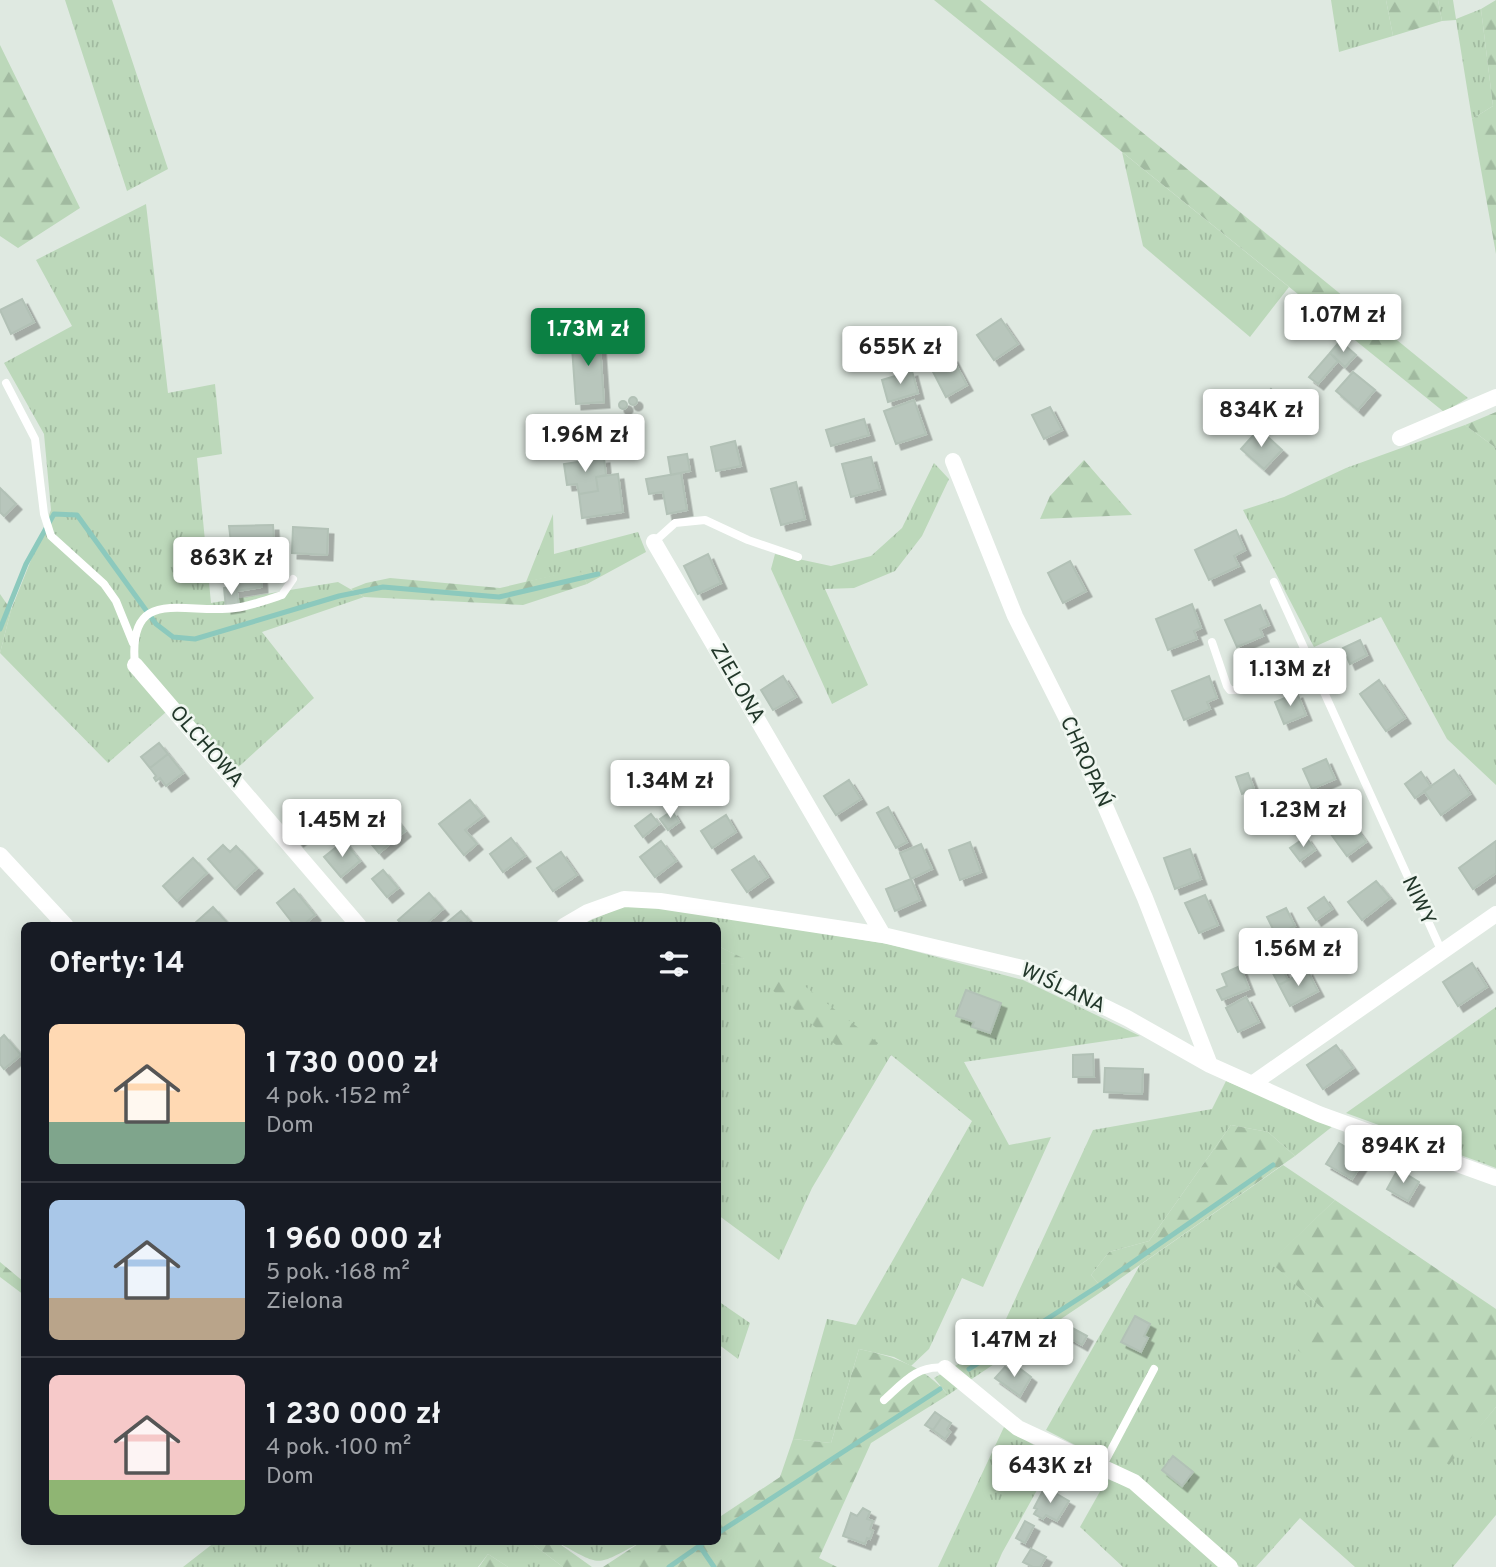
<!DOCTYPE html>
<html lang="pl">
<meta charset="utf-8">
<style>
:root{--surface:#171b24;--page:#20242c;--text:#f1f3f6;--muted:#9ea1a6;--line:#363941;--accent:#0b8043}
body{margin:0;font-family:Overpass,sans-serif;background:var(--page);color:var(--text);height:100vh;display:flex;flex-direction:column;font-size:26px;white-space:nowrap}
*{box-sizing:border-box;margin:0}
p{font-size:23px;color:var(--muted)}
.icon{flex:none;width:38px;height:38px;fill:none;stroke:currentColor;stroke-width:2;stroke-linecap:round;stroke-linejoin:round}
.map{position:relative;flex:1;overflow:hidden}
.sheet{position:absolute;left:21px;top:922px;width:700px;height:623px;display:flex;flex-direction:column;background:var(--surface);border-radius:10px;box-shadow:0 4px 18px #0003}
.sheet>*{flex:none}
.price{position:absolute;translate:-50% -60px;padding:0 16px;border-radius:7px;background:#fff;color:#222;font-size:23px;line-height:46px;filter:drop-shadow(0 2px 4px #0008)}
.price::after{content:'';position:absolute;left:50%;top:42px;width:21px;height:16px;margin-left:-10px;background:inherit;clip-path:polygon(0 0,100% 0,50% 100%)}
.price.active{background:var(--accent);color:#fff}
ul{padding:0;list-style:none}
li{display:flex;align-items:center;gap:21px;height:175px;padding:0 28px}
li+li{border-top:2px solid var(--line)}
li span{display:grid;place-items:center;flex:none;width:196px;height:140px;border-radius:10px;color:#555}
li>.icon{margin-inline-start:auto}
span .icon{width:84px;height:84px;fill:#fffc;stroke-width:1}
li b{font-size:30px}
h2{display:flex;justify-content:space-between;align-items:center;height:84px;padding:0 28px;font-size:30px}
.map>svg:first-child{display:block}
.grass{fill:url(#grass-tufts)}
.forest{fill:url(#forest-firs)}
.lines{fill:none;stroke-linecap:round;stroke-linejoin:round}
.stream{stroke:#8cc9bd;stroke-width:5}
.building{fill:#b8c6bc;stroke:#b2c1b6;stroke-width:2;filter:url(#shadow)}
.service{stroke:#fff;stroke-width:8}
.minor{stroke:#fff;stroke-width:16}
.labels{text-anchor:middle;dominant-baseline:central;stroke-width:5;stroke-linejoin:round;paint-order:stroke}
.street-label{font-size:21px;fill:#22372a;stroke:#eff6f0}
</style>
<div class="map">
<svg width="1496" height="1567" viewBox="0 0 1496 1567">
<defs>
<pattern id="grass-tufts" width="24" height="20" patternUnits="userSpaceOnUse" patternTransform="scale(1.75)"><rect width="24" height="20" fill="#bcd8ba"/><path d="M3 7l-1-3M5 7V3M7 7l1-3M15 17l-1-3M17 17v-4M19 17l1-3" fill="none" stroke="#a1baa0"/></pattern>
<pattern id="forest-firs" width="22" height="20" patternUnits="userSpaceOnUse" patternTransform="scale(1.75)"><rect width="22" height="20" fill="#bcd8ba"/><path d="M5 1l3.5 6h-7zM16 11l3.5 6h-7z" fill="#a1baa0"/></pattern>
<filter id="shadow"><feDropShadow dx="5.5" dy="5.5" stdDeviation="0" flood-color="#0004"/></filter>
</defs>
<rect width="100%" height="100%" fill="#dfe9e1"/>
<!-- grass -->
<path class="grass" d="M65,0H112L168,169L127,191Z
M1331,0H1386L1393,36L1339,52Z
M1438,0H1453L1456,19L1481,9L1493,106L1472,119L1456,20L1442,21Z
M1122,152L1289,287L1250,337L1143,246Z
M146,204L168,393L215,384L222,454L197,458L211,603L338,582L364,597L262,632L314,698L233,772L174,705L108,763L0,653L11,610L51,510L44,434L4,363L72,326L36,260Z
M1465,425L1496,448V785L1447,739L1381,617L1314,647L1243,510L1284,497L1346,468Z
M934,463L949,479L922,536L895,571L854,588L825,589L868,685L832,704L771,569L775,554L831,566L871,556L902,528Z
M553,514L554,554L638,532L646,552L587,584L580,570L526,582Z
M626,905L668,908L888,944L1023,980L1140,1036L964,1062L1009,1145L1051,1137L983,1287L962,1278L929,1349L911,1366L894,1357L859,1349L831,1443L793,1439L827,1319L856,1325L972,1121L891,1055L812,1188L779,1260L718,1215V963L741,965L744,959L718,946V926H578Z
M1496,1007V1168L1346,1113Z
M1226,1081L1333,1126L1295,1156L1268,1132L1231,1125L1149,1241L1109,1252L1091,1275L1104,1290L948,1395L934,1378L995,1343L1093,1130L1212,1109Z
M1283,1165L1335,1200L1271,1262L1322,1308L1448,1464L1496,1407V1515L1453,1567H1355L1300,1518L1256,1567H1240L1139,1478L1046,1430L1140,1265Z
M718,1301L750,1323L738,1359L718,1344Z
M1004,1427L1037,1447L1056,1456L1002,1553L996,1567H938Z
M1107,1479L1134,1489L1220,1567H1123L1080,1527Z
M215,1542H530L563,1567H508L488,1554L478,1567H183Z
M557,1542H641C594,1567 603,1567 557,1542Z"/>
<!-- forest -->
<path class="forest" d="M934,0H980L1468,398L1444,412Z
M1386,0H1438L1442,21L1393,36Z
M1496,0V254L1472,119L1493,106L1481,9Z
M0,45L80,208L18,248L0,236Z
M1496,412V448L1465,425Z
M1084,460L1132,515L1040,519L1050,496Z
M580,569L587,584L523,605L364,597L351,589L366,583L390,578L500,588Z
M0,594L11,610L0,653Z
M718,946L745,959L742,966L718,963Z
M772,972L802,984L878,1043L873,1051L836,1045L764,983Z
M1231,1125L1268,1132L1295,1156L1104,1290L1091,1275L1109,1252L1149,1241Z
M1335,1200L1496,1309V1407L1449,1465L1295,1348L1322,1308L1270,1262Z
M0,1262L24,1282V1295L0,1277Z
M859,1349C895,1357 924,1366 948,1395L871,1443L819,1558L837,1567H603L641,1542H718V1518L780,1477L793,1439L831,1443Z
M530,1542H557L592,1567H563Z
M488,1554L508,1567H479Z"/>
<g class="lines">
<!-- stream -->
<path class="stream" d="M0,629L26,564L54,514L77,515L156,624L173,637L195,639L339,596L383,587L499,597L598,574
M969,1369L1100,1285L1273,1165
M718,1533L940,1389
M699,1545L714,1567
M669,1567L705,1542"/>
</g>
<!-- building -->
<path class="building" d="M22,299L34,322L11,334L0,310Z
M1001,319L1018,344L994,360L977,335Z
M599,331L604,402L576,404L571,333Z
M1340,341L1356,355L1345,367L1330,353Z
M1330,353L1338,361L1318,384L1309,377Z
M952,357L967,385L946,397L931,368Z
M912,371L918,393L888,402L882,380Z
M1353,372L1375,390L1358,410L1336,391Z
M1271,389L1284,400L1270,417L1256,406Z
M629 401a4 4 0 1 1 8 0a4 4 0 1 1-8 0Z
M914,400L926,434L896,444L884,411Z
M619 405a4 4 0 1 1 8 0a4 4 0 1 1-8 0Z
M1050,407L1062,430L1044,439L1032,415Z
M864,419L869,435L831,446L826,430Z
M1259,429L1282,450L1264,469L1241,449Z
M735,441L741,466L716,471L711,447Z
M687,454L690,471L671,475L668,457Z
M871,457L880,489L851,497L842,464Z
M604,458L606,475L596,477L598,491L579,494L577,484L567,485L564,464Z
M681,473L687,510L667,514L663,492L649,494L646,479Z
M618,474L623,512L582,518L579,494L598,491L596,477Z
M796,482L805,519L781,525L771,489Z
M0,488L16,504L4,516L0,512Z
M273,525L274,540L259,541L262,587L237,591L229,526Z
M293,527L328,529L327,555L292,553Z
M1236,530L1245,550L1234,556L1239,566L1209,580L1195,550Z
M708,554L721,583L698,594L684,566Z
M1070,561L1086,591L1063,603L1048,573Z
M236,586L239,606L226,608L224,588Z
M1192,604L1201,628L1194,631L1197,639L1168,650L1156,619Z
M1260,605L1269,625L1260,629L1263,636L1237,647L1225,620Z
M1360,640L1367,655L1350,664L1343,648Z
M783,676L796,697L773,710L761,690Z
M1209,676L1217,698L1207,702L1210,709L1184,720L1172,691Z
M1379,680L1405,718L1386,731L1360,694Z
M1297,693L1306,715L1284,724L1275,702Z
M159,743L168,754L150,768L141,757Z
M168,754L183,773L166,786L160,778L156,781L154,778L156,776L150,768Z
M1326,759L1335,779L1312,789L1303,769Z
M1454,770L1470,794L1441,815L1424,791Z
M1421,772L1431,787L1415,798L1405,784Z
M1248,773L1254,789L1242,794L1236,777Z
M849,780L861,799L836,815L824,796Z
M470,800L483,816L465,830L477,844L464,855L439,824Z
M888,807L907,842L896,848L877,813Z
M672,811L679,822L668,830L660,819Z
M651,814L659,824L643,837L635,826Z
M303,815L314,829L298,841L287,828Z
M726,815L736,832L712,848L701,831Z
M1347,816L1366,842L1347,856L1328,830Z
M394,817L405,831L379,853L367,839Z
M1306,837L1315,850L1300,861L1290,848Z
M511,838L525,856L503,872L490,854Z
M344,841L360,861L341,877L324,857Z
M661,841L676,861L655,877L640,857Z
M1496,841V873L1473,889L1459,868Z
M970,842L981,872L960,880L949,850Z
M921,844L932,869L911,879L900,853Z
M223,845L230,852L236,846L257,868L235,889L208,859Z
M1190,849L1201,879L1175,889L1164,858Z
M561,852L577,875L553,891L537,868Z
M754,856L768,877L747,892L732,870Z
M193,858L207,873L177,901L163,886Z
M383,870L398,888L387,897L372,879Z
M911,879L920,900L895,911L886,889Z
M1376,881L1390,898L1362,920L1348,902Z
M294,889L315,915L302,926H295L277,903Z
M429,893L443,909L424,926H403L398,920Z
M1205,895L1218,925L1199,933L1185,903Z
M1324,897L1332,909L1316,920L1308,908Z
M213,907L230,926H196L194,924Z
M1286,908L1295,926L1276,935L1267,917Z
M461,911L469,920L462,926H443Z
M1272,949L1288,980L1279,985L1263,954Z
M1472,963L1487,987L1458,1006L1443,982Z
M1240,966L1249,989L1222,1000L1217,990L1227,986L1222,974Z
M1307,970L1318,991L1290,1006L1279,985Z
M966,990L1001,1003L990,1033L972,1027L974,1022L956,1016Z
M1246,997L1259,1022L1238,1032L1226,1008Z
M4,1035L21,1055L4,1069L0,1064V1039Z
M1336,1045L1353,1068L1323,1089L1307,1065Z
M1093,1054L1094,1077H1073V1055Z
M1105,1068L1143,1069L1142,1094L1104,1092Z
M1339,1143L1365,1159L1352,1179L1326,1164Z
M1398,1169L1419,1182L1408,1201L1387,1189Z
M1135,1316L1150,1324L1144,1336L1148,1338L1141,1352L1121,1342Z
M1063,1323L1087,1336L1082,1345L1064,1335L1061,1340L1055,1336Z
M1014,1364L1031,1377L1020,1396L995,1378L1005,1367L1009,1370Z
M935,1412L942,1417L933,1430L925,1425Z
M942,1417L951,1423L947,1429L950,1432L945,1439L933,1430Z
M1173,1456L1193,1472L1182,1486L1162,1470Z
M1045,1487L1069,1501L1057,1521L1046,1515L1043,1519L1034,1514L1037,1509L1034,1508Z
M863,1508L870,1512L867,1519L873,1521L870,1529L873,1531L870,1539L867,1538L865,1544L843,1536L851,1513L857,1516Z
M1025,1521L1034,1526L1025,1543L1016,1538Z
M1031,1549L1046,1557L1040,1567H1033L1023,1562Z"/>
<g class="lines">
<!-- service -->
<path class="service" d="M6,383L35,439L44,514L51,536L104,584L116,601L133,643
M654,542L675,523L705,520L748,540L798,557
M1274,582L1442,952
M1212,642L1227,686L1230,690H1241L1311,660
M135,665C127,584 185,615 235,608C250,606 267,600 282,595L293,579
M884,1400C903,1383 918,1364 945,1368
M1102,1467L1154,1369"/>
<!-- minor -->
<path class="minor" d="M1400,438L1496,397
M953,461L1015,616L1070,725L1145,898L1210,1065
M654,542L883,935
M135,665L359,926
M0,855L66,926
M564,926L588,912L624,899L660,901L883,935L1027,969L1127,1018L1210,1065L1319,1114L1496,1178
M1252,1084L1496,914
M945,1368L1018,1428L1134,1482L1230,1567"/>
</g>
<g class="labels">
<!-- street labels -->
<g class="street-label">
<text transform="translate(737 684) rotate(60)">ZIELONA</text>
<text transform="translate(206 747) rotate(49)">OLCHOWA</text>
<text transform="translate(1085 762) rotate(66)">CHROPAŃ</text>
<text transform="translate(1418 901) rotate(65)">NIWY</text>
<text transform="translate(1063 989) rotate(25)">WIŚLANA</text>
</g>
</g>
</svg>
<b class="price" style="left:1343px;top:354px">1.07M zł</b>
<b class="price active" style="left:588px;top:368px">1.73M zł</b>
<b class="price" style="left:900px;top:386px">655K zł</b>
<b class="price" style="left:1261px;top:449px">834K zł</b>
<b class="price" style="left:585px;top:474px">1.96M zł</b>
<b class="price" style="left:231px;top:597px">863K zł</b>
<b class="price" style="left:1290px;top:708px">1.13M zł</b>
<b class="price" style="left:670px;top:820px">1.34M zł</b>
<b class="price" style="left:1303px;top:849px">1.23M zł</b>
<b class="price" style="left:342px;top:859px">1.45M zł</b>
<b class="price" style="left:1298px;top:988px">1.56M zł</b>
<b class="price" style="left:1403px;top:1185px">894K zł</b>
<b class="price" style="left:1014px;top:1379px">1.47M zł</b>
<b class="price" style="left:1050px;top:1505px">643K zł</b>
<section class="sheet">
<h2>Oferty: 14<svg class="icon" aria-label="filters" viewBox="0 0 24 24"><path d="M4 7h16M4 17h16"/><circle cx="9" cy="7" r="2"/><circle cx="15" cy="17" r="2"/></svg></h2>
<ul>
<li><span style="background:linear-gradient(#ffd9b3 70%,#7fa58c 0)"><svg class="icon" aria-label="home" viewBox="0 0 24 24"><path d="M3 11l9-7 9 7M6 9v11h12V9"/></svg></span><div><b>1 730 000 zł</b><p>4 pok. · 152 m²</p><p>Dom</p></div></li>
<li><span style="background:linear-gradient(#a9c7e8 70%,#b9a48a 0)"><svg class="icon" aria-label="home" viewBox="0 0 24 24"><path d="M3 11l9-7 9 7M6 9v11h12V9"/></svg></span><div><b>1 960 000 zł</b><p>5 pok. · 168 m²</p><p>Zielona</p></div></li>
<li><span style="background:linear-gradient(#f6c9c9 75%,#8fb573 0)"><svg class="icon" aria-label="home" viewBox="0 0 24 24"><path d="M3 11l9-7 9 7M6 9v11h12V9"/></svg></span><div><b>1 230 000 zł</b><p>4 pok. · 100 m²</p><p>Dom</p></div></li>
</ul>
</section>
</div>
